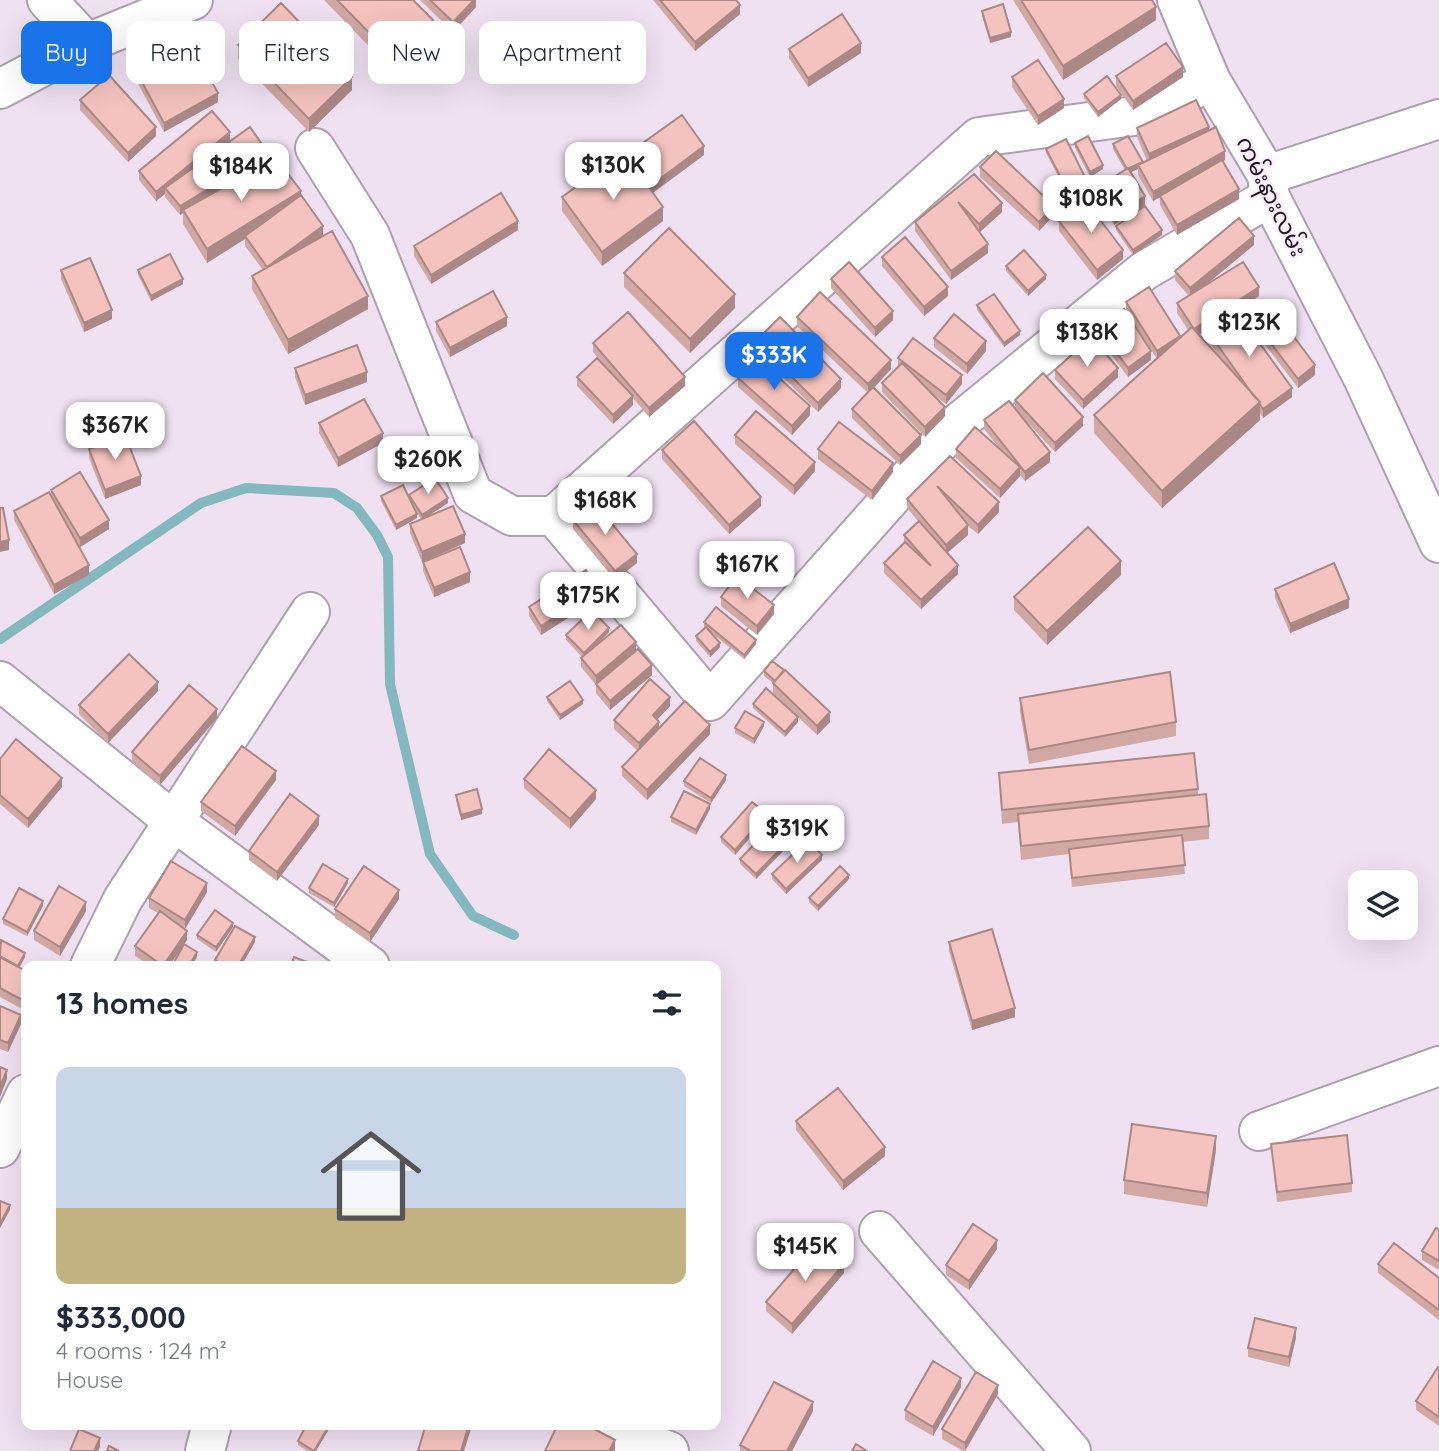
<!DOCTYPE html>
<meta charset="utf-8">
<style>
:root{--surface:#fff;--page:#f6f6f7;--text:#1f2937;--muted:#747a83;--accent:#1a73e8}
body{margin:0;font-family:Quicksand,"Noto Sans Myanmar",sans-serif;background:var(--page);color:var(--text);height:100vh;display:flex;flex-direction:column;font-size:26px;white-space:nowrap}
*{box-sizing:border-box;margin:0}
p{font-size:23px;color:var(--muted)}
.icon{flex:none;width:38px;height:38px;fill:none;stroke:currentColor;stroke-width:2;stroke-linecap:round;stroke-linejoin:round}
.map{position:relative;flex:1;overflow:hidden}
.drawer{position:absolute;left:21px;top:961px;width:700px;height:469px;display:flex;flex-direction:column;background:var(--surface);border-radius:14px;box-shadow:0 7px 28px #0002}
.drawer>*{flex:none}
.guide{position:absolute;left:21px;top:21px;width:700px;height:63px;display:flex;gap:14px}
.controls{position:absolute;left:1348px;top:870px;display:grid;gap:14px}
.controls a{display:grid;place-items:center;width:70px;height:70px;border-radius:14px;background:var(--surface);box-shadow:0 7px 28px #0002;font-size:35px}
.price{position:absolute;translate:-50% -60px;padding:0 16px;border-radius:14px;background:#fff;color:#222;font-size:23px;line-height:46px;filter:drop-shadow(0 2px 4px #0008)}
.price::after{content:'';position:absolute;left:50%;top:42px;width:21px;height:16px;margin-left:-10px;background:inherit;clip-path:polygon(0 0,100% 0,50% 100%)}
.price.current{background:var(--accent);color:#fff}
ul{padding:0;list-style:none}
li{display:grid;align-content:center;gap:14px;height:371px;padding:0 35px}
li span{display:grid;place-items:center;height:217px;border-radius:14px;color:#555}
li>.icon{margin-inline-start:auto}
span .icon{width:126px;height:126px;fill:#fffc;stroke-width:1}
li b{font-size:30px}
h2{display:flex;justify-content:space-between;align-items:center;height:84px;padding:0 35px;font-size:30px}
.chip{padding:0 24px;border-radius:14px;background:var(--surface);box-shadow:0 7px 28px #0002;font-size:24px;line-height:63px}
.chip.current{background:var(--accent);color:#fff}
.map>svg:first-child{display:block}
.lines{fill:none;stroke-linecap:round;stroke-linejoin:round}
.stream{stroke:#82b8be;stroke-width:10}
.minor-casing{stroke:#ae9fb0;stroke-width:42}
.major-casing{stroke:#ae9fb0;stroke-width:42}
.minor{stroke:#fff;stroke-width:38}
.major{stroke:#fff;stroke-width:38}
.wall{fill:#d2a8a4;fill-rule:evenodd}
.shaded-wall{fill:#ab8886}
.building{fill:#f4c3bf;stroke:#ab8886;stroke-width:2}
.labels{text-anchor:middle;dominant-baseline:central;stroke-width:5;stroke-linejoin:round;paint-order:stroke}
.street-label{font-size:23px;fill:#1e191f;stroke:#fceffd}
</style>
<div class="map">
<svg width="1439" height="1451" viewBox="0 0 1439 1451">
<rect width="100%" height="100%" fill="#f0e1f2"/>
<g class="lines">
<!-- stream -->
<path class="stream" d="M0,639L201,503L246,488L334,493L357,508L377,535L388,557L390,684L430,854L473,916L514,935"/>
<!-- minor casing -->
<g class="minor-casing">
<path id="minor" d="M47,0L87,43
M0,89L87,43L193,0
M315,148L370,235L473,494L512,516H554L979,137L1141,115L1211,81
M1267,175L1439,119
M554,516L710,701L957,424L1144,271L1270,197
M0,681L172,820L370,966
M90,966L123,899L310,612
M1259,1131L1439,1066
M0,1148L26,1094
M879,1231L1071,1451
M592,1424L669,1451
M205,1451L212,1424"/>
</g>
<!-- major casing -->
<g class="major-casing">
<path id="major" d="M1177,0L1211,81L1267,175L1270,197L1363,378L1439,543"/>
</g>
<!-- minor -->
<use href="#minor" class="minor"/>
<!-- major -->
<use href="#major" class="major"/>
</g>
<!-- wall -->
<path class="wall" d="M324,0H413L433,33L394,72Z
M420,0H476V7L453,32Z
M653,0H736L740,14L695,51Z
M1013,0H1152L1156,20L1063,80Z
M982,11L1011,37L990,43L982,16Z
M238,45L352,90L309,132L238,59Z
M789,49L861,53L808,87L789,58Z
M136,71L218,102L164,132L136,80Z
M1116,76L1183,77L1133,110L1116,86Z
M1012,77L1064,108L1038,125L1012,87Z
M1084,94L1121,99L1098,117L1084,98Z
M80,100L156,136L128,162L80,110Z
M1137,128L1209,131L1225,160L1222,161L1239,199L1177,235L1160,205V197L1153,201L1138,175V169L1131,172L1145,205L1114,225L1097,198V188L1125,170L1113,149V144L1143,163L1147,161L1137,137Z
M230,141L223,146L268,162L301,195L323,235L318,239L368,309L288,354L252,289V276L263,270L245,246V239L207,263L183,224V213L180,215L165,197V194L156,201L139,180V171Z
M1075,143L1103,169L1090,177L1075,148Z
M1046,149L1086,184L1067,193L1046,153Z
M626,155H704L653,193L663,221L602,266L562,211V197Z
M980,167L1054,215L1039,231L980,177Z
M974,174L1002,212L980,232L988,253L951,280L915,231V222Z
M1059,221L1123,259L1097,280L1059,231Z
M1116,226L1162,235L1133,255L1116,230Z
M518,230L431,284L414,256V246Z
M1254,245L1203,287L1259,296L1236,311L1292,397L1263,418L1260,413V420L1162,508L1094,433V415L1157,359L1126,311V302L1180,338L1188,330L1177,313V303L1189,296L1175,280V271ZM1207,330V339L1221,359L1199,335Z
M882,257L948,296L924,316L882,266Z
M1006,266L1046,279L1028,296L1006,271Z
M61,270L112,319L84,332L61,279Z
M138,270L183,284L151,301L138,275Z
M624,273L735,308L690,353L624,287Z
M831,279L893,320L875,337L831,288Z
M977,305L1020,335L1004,347L977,310Z
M1250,316L1315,375L1298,388L1250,325Z
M797,317L891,369L874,388L921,444L900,465L852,418V409L868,393L797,326Z
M436,322L507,326L450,357L436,331Z
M1098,327L1151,360L1128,377L1098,337Z
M934,338L986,351L967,374L934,347Z
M756,341L841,388L818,412L756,350Z
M593,343L685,386L649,417L633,398V405L613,424L577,386V377L611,373L593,352Z
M898,358L962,384L946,404L934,395L945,416L925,437L882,392V383L898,367Z
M295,368L367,382L305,405L295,377Z
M1055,370L1118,377L1083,409L1055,379Z
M738,378L810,415L792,435L738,387Z
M1015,400L1083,426L1055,452L1018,412L1050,462L1025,481L1020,475V476L1000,498L956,458V449L999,448L984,429V420L1015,408Z
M319,423L383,443L338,467L319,433Z
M735,435L815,471L794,495L735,444Z
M89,449L141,485L105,499L89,458Z
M818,449L893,472L872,500L818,459Z
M662,450L761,506L729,534L662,459Z
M950,456L999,512L978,534L968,526V535L947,553L958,574L921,609L884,573V563L904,544V535L919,522L907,508V499Z
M51,490L109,529L80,547L68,527L89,575L54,594L14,520V511L51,496Z
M409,495L448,503L426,517L465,543L422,562L410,533V524L421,519L412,504L417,518L396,530L381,501V496L409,498Z
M573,520L637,563L615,580L573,529Z
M423,562L470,582L434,597L423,571Z
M1121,575L1047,645L1014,610V597Z
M1275,589L1349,608L1290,633L1275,598Z
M721,597L774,614L757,635L721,606Z
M598,599L541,635L529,616V607Z
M704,622L756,644L744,659L713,634L720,647L710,657L696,641V636L705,628L704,627Z
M609,632L596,645L636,650L652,675L610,710L596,693V685L581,667V658L582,657L566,640V635Z
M764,671L784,672L830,722L817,735L773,693V683L764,676Z
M158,691L108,743L79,714V705Z
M547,697L583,704L560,720L547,701Z
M1020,698L1176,722V736L1029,764L1020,712Z
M753,704L798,722L785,737L753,708Z
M670,706L657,720L659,729L710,734L647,800L622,776V767L638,751L614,729V720Z
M217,718L160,785L132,762V752Z
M764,726L754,744L735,733V728Z
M0,759L62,787L28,828L0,804Z
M999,773L1198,789V795L1209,826V839L1182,842L1185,874L1072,887L1069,854L1021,860L1018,822L1002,824Z
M524,779L596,799L570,829L524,788Z
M276,780L235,836L201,811V802Z
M726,780L711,803L684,786V781Z
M456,795L482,814L461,820L456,800Z
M710,809L696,835L671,822V817Z
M767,818L735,855L721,842V837Z
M319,825L277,881L249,860V851Z
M788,846L756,879L740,864V859Z
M822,860L786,894L772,879V874Z
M849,879L818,911L809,902V898Z
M348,883L334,907L309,893V888Z
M207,892L185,929L187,940L169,966H150L135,956V946L158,913L149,908V898Z
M399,899L370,942L335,918V909Z
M43,906L27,936L3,924V919Z
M86,911L60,956L34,940V931Z
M233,927L216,952L197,939V935Z
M0,941L25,957L19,968L26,971L22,1009L0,997Z
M255,942L241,966H217L215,965V960Z
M949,942L1015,1017L972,1030L949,951Z
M0,1006L21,1024L8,1052L0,1049Z
M796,1121L885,1156L843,1190L796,1130Z
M1271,1144L1352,1183V1192L1277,1202Z
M1216,1150L1207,1207L1124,1194V1180Z
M1439,1229V1270L1422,1260V1251Z
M997,1249L969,1290L946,1275V1265Z
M1378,1264L1439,1278V1320L1378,1273Z
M844,1273L792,1334L766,1311V1302Z
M1296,1338L1289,1367L1248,1357V1348Z
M1439,1368V1426L1416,1410V1401Z
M961,1387L933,1436L905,1420V1410Z
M998,1394L965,1451H963L942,1439V1429Z
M813,1411L792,1451H740V1445Z
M242,1424H255L252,1430Z
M298,1441L316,1451H307L298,1445Z"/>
<!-- shaded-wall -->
<path class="shaded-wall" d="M474,0H476V7L453,32V22Z
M740,5V14L695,51V42Z
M1156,7V20L1063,80V66Z
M433,20V33L394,72V58Z
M1011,32V37L990,43V38Z
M861,43V53L808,87V78Z
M1183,67V77L1133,110V101Z
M352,77V90L309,132V119Z
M218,93V102L164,132V123Z
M1121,95V99L1098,117V112Z
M1064,99V108L1038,125V116Z
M156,127V136L128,162V153Z
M1209,127V136L1149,164V154Z
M230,132V141L168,191L165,188V194L156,201V192Z
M704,146V155L647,197V188Z
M1225,151V160L1153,201V192Z
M268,153V162L183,210V213L180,215V206Z
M1143,162L1138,165V169L1127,174V170Z
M1103,165V169L1090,177V172Z
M1086,179V184L1067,193V189Z
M1239,189V199L1177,235V225Z
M301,191V204L245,236V239L207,263V249Z
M1145,196V205L1114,225V216Z
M1002,203V212L979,233V224Z
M1054,206V215L1039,231V222Z
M663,207V221L602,266V252Z
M518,221V230L431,284V275Z
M323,226V235L267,276V267Z
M1162,230V235L1133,255V250Z
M1254,236V245L1190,298V288Z
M988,244V253L951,280V271Z
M1123,250V259L1097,280V270Z
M1046,275V279L1028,296V291Z
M183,279V284L151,301V296Z
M948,287V296L924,316V307Z
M1259,287V296L1193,338V329Z
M735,294V308L690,353V339Z
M368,296V309L288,354V340Z
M112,310V319L84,332V323Z
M893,311V320L875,337V328Z
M507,317V326L450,357V348Z
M1020,331V335L1004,347V343Z
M1180,336V345L1157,360V351Z
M986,341V351L967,374V364Z
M1151,351V360L1128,377V368Z
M891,360V369L868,394V384Z
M1315,365V375L1298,388V379Z
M1118,368V377L1083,409V400Z
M367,372V382L305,405V395Z
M962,375V384L946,404V395Z
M685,377V386L649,417V408Z
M841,379V388L818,412V403Z
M1292,388V397L1263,418V409Z
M633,396V405L613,424V415Z
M1260,402V420L1162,508V491Z
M810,406V415L792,435V426Z
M945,407V416L925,437V427Z
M1083,417V426L1055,452V443Z
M383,433V443L338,467V458Z
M921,435V444L900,465V456Z
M1050,452V462L1025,481V472Z
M815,462V471L794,495V486Z
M893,463V472L872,500V491Z
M1020,467V476L1000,498V489Z
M141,476V485L105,499V490Z
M761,497V506L729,534V525Z
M448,498V503L422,520V515Z
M999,502V512L978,534V525Z
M417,514V518L396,530V525Z
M109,520V529L80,547V538Z
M968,525V535L946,554V545Z
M465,534V543L422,562V552Z
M9,540V550L0,552V542Z
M637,554V563L615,580V571Z
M1121,561V575L1047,645V631Z
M89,565V575L54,594V585Z
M958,565V574L921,609V600Z
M470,572V582L434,597V588Z
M598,589V599L541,635V626Z
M1349,599V608L1290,633V624Z
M774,605V614L757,635V626Z
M609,628V632L584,658V653Z
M756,640V644L744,659V655Z
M636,642V651L596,685V676Z
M720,643V647L710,657V652Z
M652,665V675L610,710V701Z
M158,682V691L108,743V734Z
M670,697V706L653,724V715Z
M583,700V704L560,720V715Z
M217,709V718L160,785V776Z
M830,712V722L817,735V726Z
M798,717V722L785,737V732Z
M659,722V731L639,752V743Z
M764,722V726L754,744V739Z
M710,725V734L647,800V790Z
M276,771V780L235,836V826Z
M726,775V780L711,803V798Z
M62,778V787L28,828V819Z
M596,790V799L570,829V819Z
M710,804V809L696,835V830Z
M482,809V814L461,820V815Z
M767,814V818L735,855V850Z
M319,816V825L277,881V872Z
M788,841V846L756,879V874Z
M822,855V860L786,894V889Z
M849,875V879L818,911V906Z
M348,879V883L334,907V903Z
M207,883V892L185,929V920Z
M399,890V899L370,942V933Z
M43,901V906L27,936V932Z
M86,902V911L60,956V947Z
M233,923V927L216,952V947Z
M187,931V940L169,966H163Z
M255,937V942L241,966H238Z
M197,952V957L192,966H189Z
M25,953V957L18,970V966Z
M26,992V1001L22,1009V1000Z
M1015,1008V1017L972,1030V1021Z
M21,1015V1024L8,1052V1043Z
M7,1070V1079L0,1097V1087Z
M1216,1136V1150L1207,1207V1193Z
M885,1147V1156L843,1190V1181Z
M10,1205V1210L0,1228V1224Z
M997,1240V1249L969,1290V1281Z
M844,1264V1273L792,1334V1324Z
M1296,1328V1338L1289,1367V1357Z
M961,1378V1387L933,1436V1427Z
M998,1385V1394L965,1451V1443Z
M813,1402V1411L792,1451H787Z
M330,1424H332L316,1451H314Z
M469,1424H471V1429L464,1451H461Z
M100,1438V1447L98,1451H94Z
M615,1440V1451H609Z"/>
<!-- building -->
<path class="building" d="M337,0H413L433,20L394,58Z
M430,0H474L453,22Z
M660,0H736L740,5L695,42Z
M1021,0H1152L1156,7L1063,66Z
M281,3L352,77L309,119L238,45Z
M1003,4L1011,32L990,38L982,11Z
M842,14L861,43L808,78L789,49Z
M190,42L218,93L164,123L136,71Z
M1166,43L1183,67L1133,101L1116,76Z
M1038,60L1064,99L1038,116L1012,77Z
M109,75L156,127L128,153L80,100Z
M1107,76L1121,95L1098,112L1084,94Z
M1196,100L1209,127L1149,154L1137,128Z
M212,111L230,132L156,192L139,171Z
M682,115L704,146L649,187L626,155Z
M250,127L268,153L180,206L165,188Z
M1216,127L1225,151L1153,192L1138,165Z
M1088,136L1103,165L1090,172L1075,143Z
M1128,136L1143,162L1127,169L1113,144Z
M1066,139L1086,179L1067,189L1046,149Z
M996,151L1054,206L1039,222L980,167Z
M624,152L663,207L602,252L562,197Z
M276,158L301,191L207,249L183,210Z
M1222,160L1239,189L1177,225L1160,196Z
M1128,168L1145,196L1114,216L1097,188Z
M974,174L1002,203L979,224L958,202L988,244L951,271L915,222Z
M501,193L518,221L431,275L414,246Z
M301,195L323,226L267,267L245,236Z
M1086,201L1123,250L1097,270L1059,221Z
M1145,206L1162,230L1133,250L1116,226Z
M1239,218L1254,236L1190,288L1175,271Z
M669,228L735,294L690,339L624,273Z
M332,231L368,296L288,340L252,276Z
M905,237L948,287L924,307L882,257Z
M1024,250L1046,275L1028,291L1006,266Z
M170,254L183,279L151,296L138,270Z
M90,258L112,310L84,323L61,270Z
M849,262L893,311L875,328L831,279Z
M1243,262L1259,287L1194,329L1177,303Z
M1149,287L1180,336L1157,351L1126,302Z
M493,291L507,317L450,348L436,322Z
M820,292L891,360L868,384L797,317Z
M994,294L1020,331L1004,343L977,305Z
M1268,302L1315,365L1298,379L1250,316Z
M1124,309L1151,351L1128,368L1098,327Z
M1235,309L1292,388L1263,409L1259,403L1260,402L1253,395L1207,330Z
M628,312L685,377L649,408L593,343Z
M954,314L986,341L967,364L934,338Z
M780,317L841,379L818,403L756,341Z
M1192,327L1260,402L1162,491L1094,415Z
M1091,337L1118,368L1083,400L1055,370Z
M913,338L962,375L946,395L898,358Z
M357,345L367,372L305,395L295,368Z
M756,357L810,406L792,426L738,378Z
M597,358L633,396L613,415L577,377Z
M902,363L945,407L925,427L882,383Z
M1043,373L1083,417L1055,443L1015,400Z
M873,387L921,435L900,456L852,409Z
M364,399L383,433L338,458L319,423Z
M1009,401L1050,452L1025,472L984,420Z
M756,411L815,462L794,486L735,435Z
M694,421L761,497L729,525L662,450Z
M839,422L893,463L872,491L818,449Z
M975,427L1020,467L1000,489L956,449Z
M125,435L141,476L105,490L89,449Z
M950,456L999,502L978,525L937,486L968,525L946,545L907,499Z
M80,472L109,520L80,538L51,490Z
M435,478L448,498L422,515L409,495Z
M403,485L417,514L396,525L381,496Z
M49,492L89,565L54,585L14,511Z
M594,502L637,554L615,571L573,520Z
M453,506L465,534L422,552L410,524Z
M0,508H3L9,540L0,542Z
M919,521L958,565L921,600L884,563L905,542L931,566L904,535Z
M1088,527L1121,561L1047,631L1014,597Z
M460,547L470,572L434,588L423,562Z
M1334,563L1349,599L1290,624L1275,589Z
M586,570L598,589L541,626L529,607Z
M737,576L774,605L757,626L721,597Z
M716,607L756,640L744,655L704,622Z
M592,610L609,628L584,653L566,635Z
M621,625L636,642L596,676L581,658Z
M706,627L720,643L710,652L696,636Z
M638,649L652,665L610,701L596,684Z
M129,654L158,682L108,734L79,705Z
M772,661L784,670L775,681L764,671Z
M785,670L830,712L817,726L773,683Z
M1170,672L1176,722L1029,750L1020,698Z
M650,679L670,697L653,715L659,722L639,743L614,720Z
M570,681L583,700L560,715L547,697Z
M189,685L217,709L160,776L132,752Z
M766,688L798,717L785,732L753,704Z
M685,701L710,725L647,790L622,767Z
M745,711L764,722L754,739L735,728Z
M16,739L62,778L28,819L0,795V759Z
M242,746L276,771L235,826L201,802Z
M549,749L596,790L570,819L524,779Z
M1194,753L1198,789L1002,810L999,773Z
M700,758L726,775L711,798L684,781Z
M477,789L482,809L461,815L456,795Z
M684,791L710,804L696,830L671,817Z
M290,794L319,816L277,872L249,851Z
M1206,794L1209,826L1021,846L1018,814Z
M752,802L767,814L735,850L721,837Z
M772,826L788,841L756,874L740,859Z
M1182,835L1185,865L1072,878L1069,849Z
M808,840L822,855L786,889L772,874Z
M171,861L207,883L185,920L149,898Z
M323,864L348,879L334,903L309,888Z
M364,866L399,890L370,933L335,909Z
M840,866L849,875L818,906L809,898Z
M59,886L86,902L60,947L34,931Z
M19,888L43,901L27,932L3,919Z
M215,910L233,923L216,947L197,935Z
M160,911L187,931L163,966L135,946Z
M235,926L255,937L238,966H224L215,960Z
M992,929L1015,1008L972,1021L949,942Z
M1,940L25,953L18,966L0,956Z
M184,944L197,952L189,966H172Z
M0,957L26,971V992L22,1000L0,988Z
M294,957L317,966H291Z
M0,1006L21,1015L8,1043L0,1040Z
M0,1067L7,1070L0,1087Z
M838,1088L885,1147L843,1181L796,1121Z
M1132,1124L1216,1136L1207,1193L1124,1180Z
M1347,1135L1352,1183L1277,1192L1271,1144Z
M0,1201L10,1205L0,1224Z
M973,1224L997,1240L969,1281L946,1265Z
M1436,1228L1439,1229V1261L1422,1251Z
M818,1241L844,1264L792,1324L766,1302Z
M1394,1243L1439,1278V1310L1378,1264Z
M1255,1318L1296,1328L1289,1357L1248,1348Z
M933,1361L961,1378L933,1427L905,1410Z
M1438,1367L1439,1368V1417L1416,1401Z
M976,1372L998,1385L965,1443L942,1429Z
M774,1382L813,1402L787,1451H751L740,1445Z
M307,1424H330L314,1451L298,1441Z
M426,1424H469L461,1451H418Z
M558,1424H585L615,1440L609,1451H545Z
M79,1429L100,1438L94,1451H70Z
M856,1444L867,1451H852Z
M109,1446L119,1451H107Z"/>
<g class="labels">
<!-- street labels -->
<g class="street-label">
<text transform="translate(1272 196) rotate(64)">ကမ်းနားလမ်း</text>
</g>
</g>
</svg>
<div class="controls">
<a><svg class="icon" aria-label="layers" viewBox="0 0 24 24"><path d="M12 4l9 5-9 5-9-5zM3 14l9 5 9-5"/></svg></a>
</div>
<b class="price" style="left:613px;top:202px">$130K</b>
<b class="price" style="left:241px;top:203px">$184K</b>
<b class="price" style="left:1091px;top:235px">$108K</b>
<b class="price" style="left:1249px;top:359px">$123K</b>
<b class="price" style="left:1087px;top:369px">$138K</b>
<b class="price current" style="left:774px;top:392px">$333K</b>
<b class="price" style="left:115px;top:462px">$367K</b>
<b class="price" style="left:428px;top:496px">$260K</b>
<b class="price" style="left:605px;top:537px">$168K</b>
<b class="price" style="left:747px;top:601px">$167K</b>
<b class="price" style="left:588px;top:632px">$175K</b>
<b class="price" style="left:797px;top:865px">$319K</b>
<b class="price" style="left:805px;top:1283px">$145K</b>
<div class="guide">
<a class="chip current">Buy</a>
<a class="chip">Rent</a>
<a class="chip">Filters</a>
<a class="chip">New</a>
<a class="chip">Apartment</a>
</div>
<section class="drawer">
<h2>13 homes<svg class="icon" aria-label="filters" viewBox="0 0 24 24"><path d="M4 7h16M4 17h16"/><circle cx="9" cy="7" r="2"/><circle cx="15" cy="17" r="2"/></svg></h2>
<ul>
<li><span style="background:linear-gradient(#c9d6e8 65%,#c2b280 0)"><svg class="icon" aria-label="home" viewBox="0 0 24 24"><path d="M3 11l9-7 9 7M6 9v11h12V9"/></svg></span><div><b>$333,000</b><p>4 rooms · 124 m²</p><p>House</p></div></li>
</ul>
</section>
</div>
